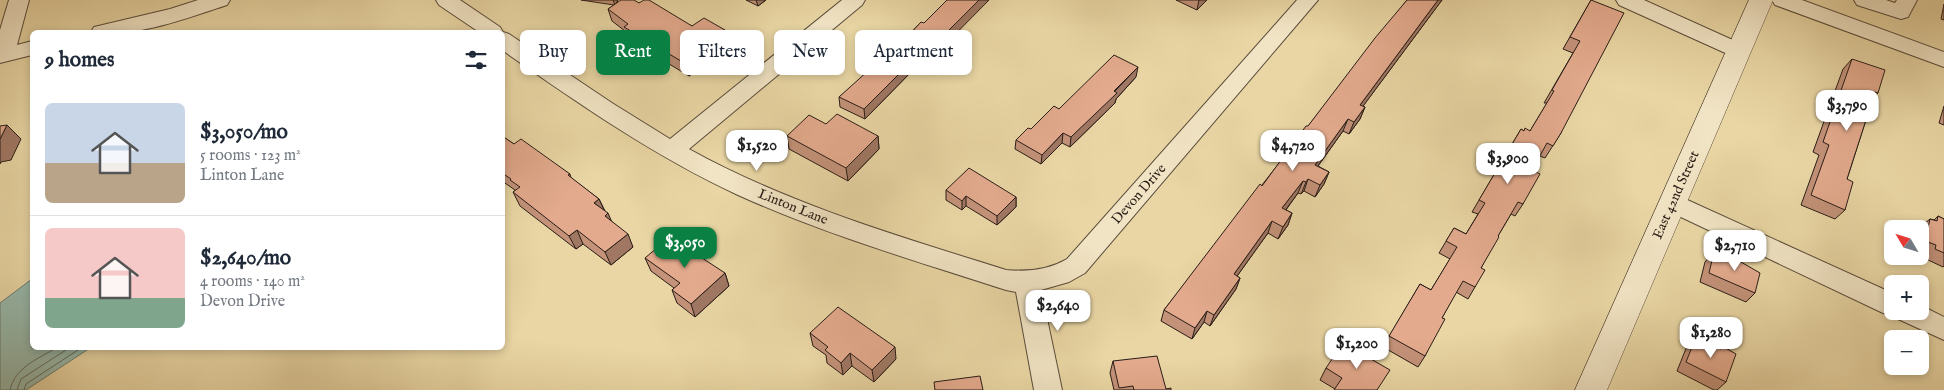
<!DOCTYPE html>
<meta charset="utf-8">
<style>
:root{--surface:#fff;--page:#f6f6f7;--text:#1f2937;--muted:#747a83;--line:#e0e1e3;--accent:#0b8043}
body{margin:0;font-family:"IM FELL English",serif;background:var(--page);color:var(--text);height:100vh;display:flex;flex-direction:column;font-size:19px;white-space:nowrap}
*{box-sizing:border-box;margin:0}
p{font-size:16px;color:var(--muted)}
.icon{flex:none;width:28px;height:28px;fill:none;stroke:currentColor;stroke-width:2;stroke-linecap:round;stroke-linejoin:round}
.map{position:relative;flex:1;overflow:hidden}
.details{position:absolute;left:30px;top:30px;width:475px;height:320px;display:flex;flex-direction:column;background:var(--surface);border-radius:8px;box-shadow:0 2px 8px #0003}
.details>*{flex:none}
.banner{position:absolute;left:520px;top:30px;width:475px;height:45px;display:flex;gap:10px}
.needle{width:32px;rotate:308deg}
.fabs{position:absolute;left:1884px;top:220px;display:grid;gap:10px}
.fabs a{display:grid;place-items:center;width:45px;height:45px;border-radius:8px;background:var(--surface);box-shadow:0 2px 8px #0003;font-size:25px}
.price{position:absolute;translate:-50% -42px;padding:0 11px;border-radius:10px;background:#fff;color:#222;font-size:16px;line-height:32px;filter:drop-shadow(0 1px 2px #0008)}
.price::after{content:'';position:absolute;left:50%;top:30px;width:15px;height:11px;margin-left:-8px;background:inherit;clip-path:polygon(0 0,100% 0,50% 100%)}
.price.active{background:var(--accent);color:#fff}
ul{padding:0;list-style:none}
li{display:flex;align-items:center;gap:15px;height:125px;padding:0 15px}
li+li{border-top:1px solid var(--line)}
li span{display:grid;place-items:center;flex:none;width:140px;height:100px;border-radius:8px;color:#555}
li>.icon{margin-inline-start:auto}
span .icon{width:60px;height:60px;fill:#fffc;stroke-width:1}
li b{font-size:21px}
h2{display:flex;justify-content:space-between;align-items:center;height:60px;padding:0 15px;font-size:21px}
.tag{padding:0 18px;border-radius:8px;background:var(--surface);box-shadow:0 2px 8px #0003;font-size:18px;line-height:45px}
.tag.active{background:var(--accent);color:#fff}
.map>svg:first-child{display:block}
.water{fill:#97b9ab;stroke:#6b7b70}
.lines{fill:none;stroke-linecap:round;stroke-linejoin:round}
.shore{stroke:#606b61;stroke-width:1}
.minor-casing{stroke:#594b3a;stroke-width:2}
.tertiary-casing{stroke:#594b3a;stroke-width:1}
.minor{fill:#f1e4c4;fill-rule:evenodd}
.tertiary{fill:#f1e4c4;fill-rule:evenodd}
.wall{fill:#c39279;stroke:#291d17}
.shaded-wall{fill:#9f7763;stroke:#291d17}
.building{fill:#e3aa8d;stroke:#291d17}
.labels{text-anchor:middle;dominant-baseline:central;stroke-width:4.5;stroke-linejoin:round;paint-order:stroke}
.street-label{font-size:14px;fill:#291d17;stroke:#f1e4c4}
</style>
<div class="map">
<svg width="1944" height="390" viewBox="0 0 1944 390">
<rect width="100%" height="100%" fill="#e9d6a4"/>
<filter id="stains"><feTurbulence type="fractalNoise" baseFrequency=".004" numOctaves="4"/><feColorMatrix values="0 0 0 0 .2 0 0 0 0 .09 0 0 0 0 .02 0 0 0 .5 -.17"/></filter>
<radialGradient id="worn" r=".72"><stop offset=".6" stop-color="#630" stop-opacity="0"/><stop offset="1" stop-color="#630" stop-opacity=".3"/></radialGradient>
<!-- water -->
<path class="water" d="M32,279V348H90L26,390H0V303Z"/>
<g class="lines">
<!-- shore -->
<path class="shore" d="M10,390C15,367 38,359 56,348
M17,390L21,379L69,348
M24,390L26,384L81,348"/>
<!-- minor casing -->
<g class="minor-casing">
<path id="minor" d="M9,0H29L17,45L32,41V55L0,63V30Z
M198,0H230L227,5C184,19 136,38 91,32L94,27L170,9Z
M436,0H460L500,27L503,32L509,34L612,103L670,139L842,0H865L862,5L689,149C788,204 898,236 1006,270C1028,272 1048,270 1067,259L1297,0H1318L1085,273L1069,282L1041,290L1062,390H1034L1016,292L1006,290C916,261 824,234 738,195C654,156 578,103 502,50V32H479L439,5Z
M1616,0H1644L1746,46L1750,51L1746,56L1739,58L1732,56L1619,5Z
M1772,0H1802L1944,52V67L1775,5Z
M1854,0H1886L1895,3L1897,0H1917L1908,17L1901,19L1857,5Z
M1672,193L1892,293V311H1920V305L1944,317V340L1898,319L1896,315L1892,316L1883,313L1664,209L1660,202L1664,195Z"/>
</g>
<!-- tertiary casing -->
<g class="tertiary-casing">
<path id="tertiary" d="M1749,0H1773L1607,390H1575Z"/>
</g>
<!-- minor -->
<use href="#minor" class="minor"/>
<!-- tertiary -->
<use href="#tertiary" class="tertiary"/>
</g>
<!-- wall -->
<path class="wall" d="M581,0H618L616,4L639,3L692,26L725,30L728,42L722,46L723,50L689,76L628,39L625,31L612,21L608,9L614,5Z
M746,0H766L758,6Z
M1176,0H1207L1197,10Z
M1407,0H1442L1363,106L1365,107L1360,119L1349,134L1343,131L1318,166L1329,172L1324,184L1315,197L1304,191L1301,194L1298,193L1286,210L1292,213L1288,225L1278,239L1268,233L1237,276L1240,278L1236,289L1210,326L1204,322L1192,339L1161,321L1164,310Z
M1591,0L1561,133L1545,158L1540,156L1532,170L1523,204L1515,216L1511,214L1498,236L1481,268L1475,287L1468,299L1456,292L1442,318L1425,356L1418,367L1383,347L1420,284L1431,290L1450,259L1439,253L1454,228L1466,234L1478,214L1472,212L1521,129L1524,131H1530L1547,103H1544L1573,53L1563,49Z
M1944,4V20L1941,19Z
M921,22L919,71L914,69L865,119L840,107L839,97L883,63Z
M1852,59L1878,93L1873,98L1847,179L1845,210L1835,219L1801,205L1819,155L1813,152L1843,69Z
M1136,77L1116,99L1115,103L1070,147L1062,143L1041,164L1015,149L1016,140L1059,109Z
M1944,106V125L1939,123Z
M502,136L514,144L570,174L571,178L599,199L605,211L611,221L633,247L611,265L583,244L576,249L520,206L513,192L515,191V190L502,181Z
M787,136H878L879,149L848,181L789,149Z
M946,190L1016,197V207L997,225L966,206L962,210L946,200Z
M1938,216L1944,219V266L1943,267L1924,258L1925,255L1920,253L1919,228L1930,219L1934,220Z
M1714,252L1755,293L1746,302L1700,282L1705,262Z
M645,258L725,273L729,286L695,317L677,303L672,290L674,288L651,271Z
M810,333L896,359L874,382L852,366L843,375L827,363L826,355L813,346Z
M1696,337L1719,349L1722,346L1726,382L1717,390H1714L1677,371L1687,346Z
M1113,361L1166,389L1171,390H1114L1110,373Z
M1326,368L1378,390L1335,389L1320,380Z"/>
<!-- shaded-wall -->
<path class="shaded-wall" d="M613,0H618L615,5Z
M756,0H766L758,6Z
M979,0H989L919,71L918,61Z
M1199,0H1207L1197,10Z
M1438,0H1442L1355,117L1360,105Z
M725,30L728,42L722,46L723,50L689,76L686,64L717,36Z
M914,59V69L865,119L864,109Z
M1138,67L1136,77L1116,99L1115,103L1070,147L1071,137Z
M1365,107L1360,119L1349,134L1354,122Z
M1348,119L1343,131L1310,177L1315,165Z
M7,125L21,139L11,160L1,162L0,164V139Z
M1063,133L1062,143L1041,164L1042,155Z
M878,136L879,149L848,181L846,168Z
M1329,172L1324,184L1315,197L1320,185Z
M1308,179L1304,191L1301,194L1306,182Z
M1303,181L1298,193L1278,220L1282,208Z
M966,196V206L962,210V201Z
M1016,197V207L997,225V216Z
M599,199L605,212L594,203Z
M608,213L614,227L605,216Z
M1292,213L1288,225L1278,239L1283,227Z
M1272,221L1268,233L1230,286L1234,274Z
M577,230L583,244L576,249L569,236Z
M628,234L633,247L611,265L605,252Z
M725,273L729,286L695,317L691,304Z
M1240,278L1236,289L1210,326L1214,315Z
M1207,311L1204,322L1192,339L1195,328Z
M895,347L896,359L874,382L872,370Z
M850,353L852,366L843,375L841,363Z"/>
<!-- building -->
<path class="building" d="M621,0H634L639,3L644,0H649L692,26L704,18L725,30L717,36L720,38L686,64L624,27L628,24L608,9Z
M947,0H979L918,61L914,59L864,109L839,97L879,61L883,63L921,22L924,23Z
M1407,0H1438L1360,105L1365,107L1354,122L1348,119L1315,165L1329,172L1320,185L1308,179L1306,182L1303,181L1282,208L1292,213L1283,227L1272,221L1234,274L1240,278L1214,315L1207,311L1195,328L1164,310L1260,184L1262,186L1306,126H1308L1375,38Z
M1591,0L1624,13L1561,133L1553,146L1547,143L1532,170L1540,174L1523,204L1518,202L1498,236L1499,237L1481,268L1485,270L1475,287L1463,281L1442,318L1445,319L1425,356L1389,336L1420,284L1431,290L1457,247L1446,241L1454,228L1466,234L1485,203L1479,200L1521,129L1524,131L1525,128L1530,131L1554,91L1552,90L1580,41L1570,37Z
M1114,55L1138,67L1114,91L1117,93L1071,137L1063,133L1042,155L1016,140L1028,128L1031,129L1054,106L1059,109Z
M1852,59L1885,70L1878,93L1875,92L1847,179L1853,182L1845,210L1811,195L1829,145L1823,142Z
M837,114L878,136L846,168L787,136L809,115L826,124Z
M7,125L0,139V126Z
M502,136L514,144L521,139L570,174L568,175L599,199L594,203L608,213L605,216L628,234L605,252L577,230L569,236L513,192L520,187L510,180L511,179L502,173Z
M969,168L1016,197L997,216L966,196L962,201L946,190Z
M1938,216L1944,219V253L1935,249L1936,245L1925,241L1930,219L1937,221Z
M670,237L725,273L691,304L672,290L680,283L645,258Z
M1714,252L1741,262L1760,273L1755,293L1709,273Z
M838,307L895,347L872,370L850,353L841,363L825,350L828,347L810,333Z
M1696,337L1721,349L1722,346L1736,354L1726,382L1686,362Z
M1343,343L1390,370L1377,390H1334L1342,378L1326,368Z
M1157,356L1166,389L1171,388V390H1134L1133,386L1119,388L1113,361Z
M980,376L983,390H935L934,382Z"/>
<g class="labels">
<!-- street labels -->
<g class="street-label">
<text transform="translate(1139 194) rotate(-49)">Devon Drive</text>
<text transform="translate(1676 195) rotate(-66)">East 42nd Street</text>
<text transform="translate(793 207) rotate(22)">Linton Lane</text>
</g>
</g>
<rect width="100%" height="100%" filter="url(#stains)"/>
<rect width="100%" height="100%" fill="url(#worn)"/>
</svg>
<div class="fabs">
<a><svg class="needle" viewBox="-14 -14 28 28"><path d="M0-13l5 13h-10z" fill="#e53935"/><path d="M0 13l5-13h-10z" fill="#747a83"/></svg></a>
<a>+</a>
<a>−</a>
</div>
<b class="price" style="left:1847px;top:132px">$3,790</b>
<b class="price" style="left:757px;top:172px">$1,520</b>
<b class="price" style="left:1293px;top:172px">$4,720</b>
<b class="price" style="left:1508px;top:185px">$3,900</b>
<b class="price active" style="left:685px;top:269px">$3,050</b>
<b class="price" style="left:1735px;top:272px">$2,710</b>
<b class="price" style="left:1058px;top:332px">$2,640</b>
<b class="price" style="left:1711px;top:359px">$1,280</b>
<b class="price" style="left:1357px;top:370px">$1,200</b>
<div class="banner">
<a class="tag">Buy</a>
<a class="tag active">Rent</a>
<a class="tag">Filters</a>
<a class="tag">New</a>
<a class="tag">Apartment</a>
</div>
<section class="details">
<h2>9 homes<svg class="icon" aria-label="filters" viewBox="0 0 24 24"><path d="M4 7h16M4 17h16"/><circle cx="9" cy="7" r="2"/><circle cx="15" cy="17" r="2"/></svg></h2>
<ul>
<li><span style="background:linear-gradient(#c9d6e8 60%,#b9a48a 0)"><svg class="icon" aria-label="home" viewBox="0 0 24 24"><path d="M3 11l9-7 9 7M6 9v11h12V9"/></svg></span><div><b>$3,050/mo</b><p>5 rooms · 123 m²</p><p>Linton Lane</p></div></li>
<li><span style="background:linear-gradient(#f6c9c9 70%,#7fa58c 0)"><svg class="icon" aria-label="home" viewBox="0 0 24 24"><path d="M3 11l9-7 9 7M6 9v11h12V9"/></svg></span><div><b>$2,640/mo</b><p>4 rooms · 140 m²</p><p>Devon Drive</p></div></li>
</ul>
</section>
</div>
